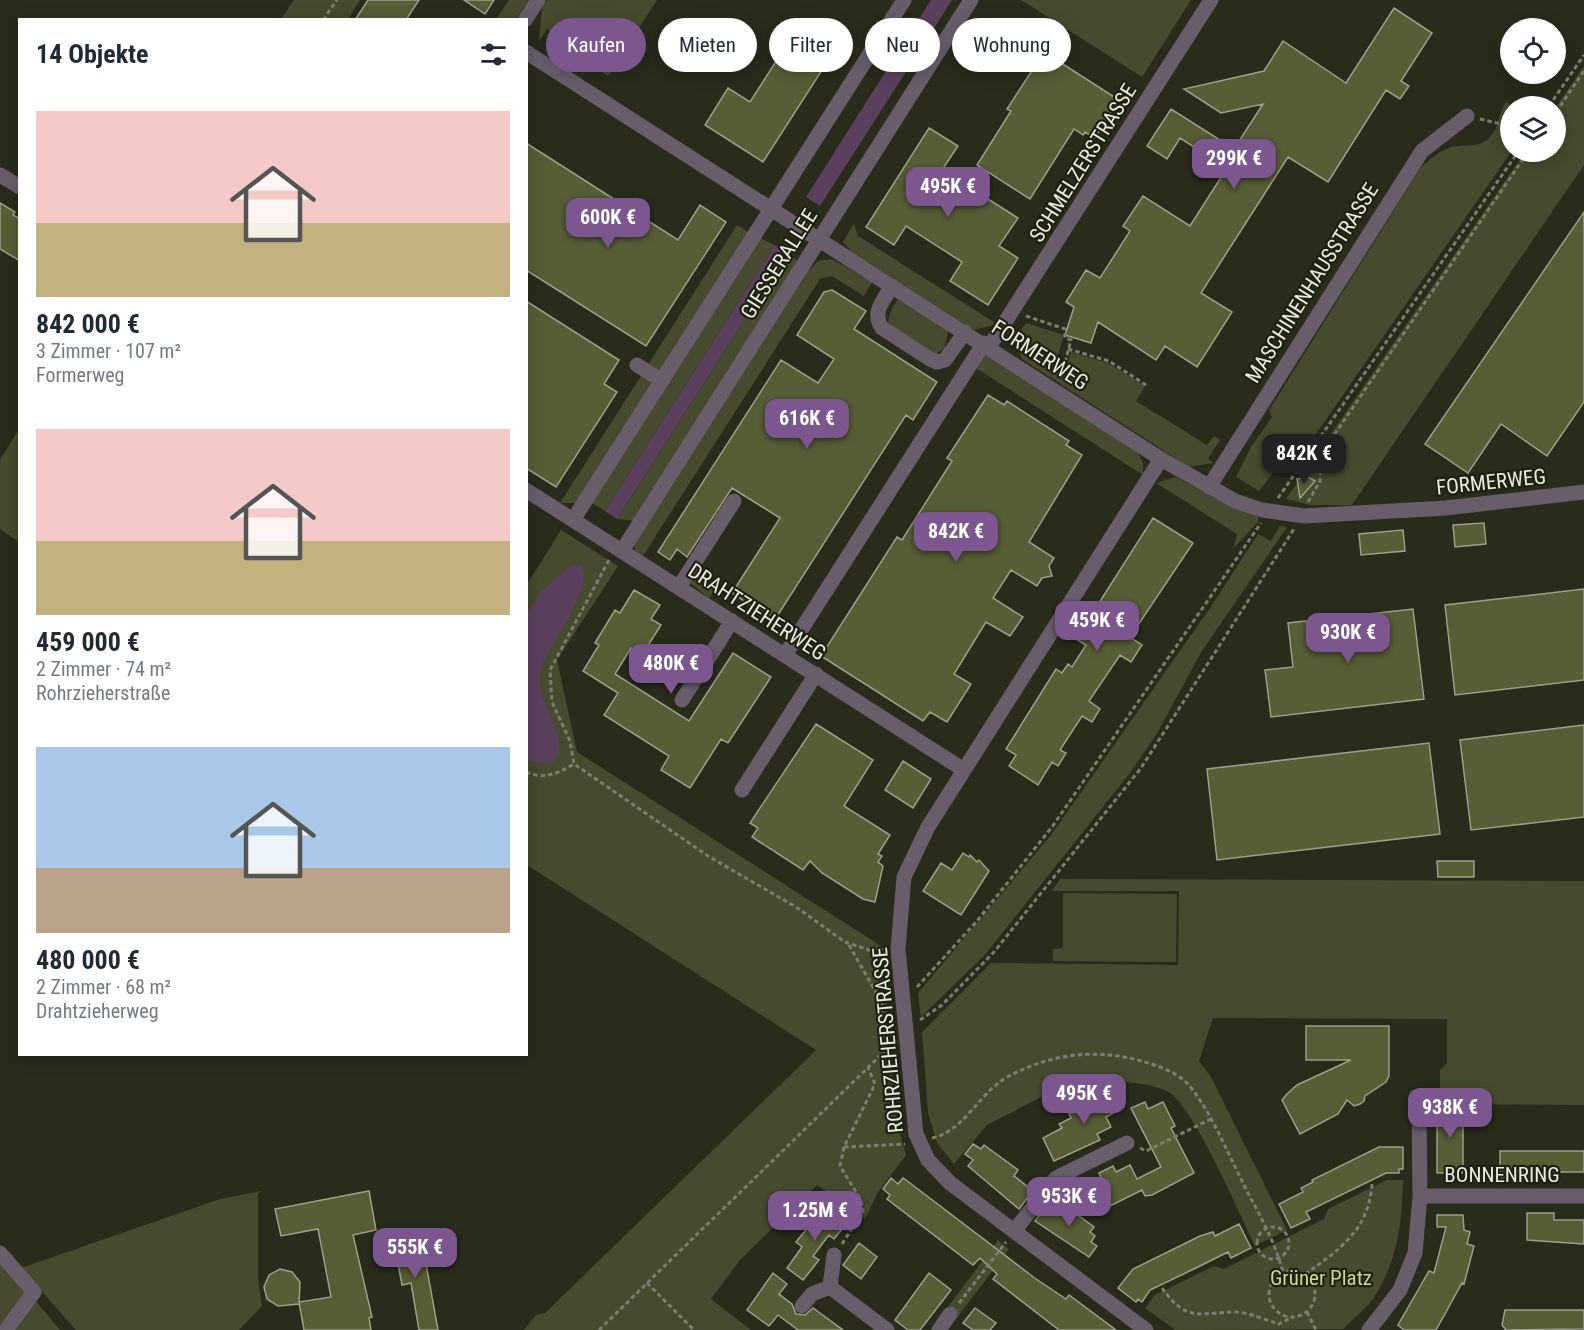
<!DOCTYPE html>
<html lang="de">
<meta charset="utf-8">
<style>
:root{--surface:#fff;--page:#f2f2f3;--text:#1f2937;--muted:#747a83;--accent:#7b568f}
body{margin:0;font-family:"Roboto Condensed",sans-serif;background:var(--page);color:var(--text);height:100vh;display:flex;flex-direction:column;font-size:22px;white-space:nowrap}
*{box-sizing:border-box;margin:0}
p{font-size:20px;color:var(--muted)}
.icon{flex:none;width:33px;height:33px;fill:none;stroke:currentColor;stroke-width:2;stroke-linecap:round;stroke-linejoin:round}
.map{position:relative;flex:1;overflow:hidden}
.sheet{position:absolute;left:18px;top:18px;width:510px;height:1038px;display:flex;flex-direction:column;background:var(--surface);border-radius:0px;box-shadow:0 3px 15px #0003}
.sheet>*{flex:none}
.guide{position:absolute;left:546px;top:18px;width:570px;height:54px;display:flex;gap:12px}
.tools{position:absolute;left:1500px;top:18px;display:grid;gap:12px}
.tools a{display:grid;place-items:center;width:66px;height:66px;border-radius:50%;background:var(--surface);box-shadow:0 3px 15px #0003;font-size:30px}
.price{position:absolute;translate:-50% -51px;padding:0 14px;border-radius:12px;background:var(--accent);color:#fff;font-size:20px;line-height:39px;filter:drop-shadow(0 2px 3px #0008)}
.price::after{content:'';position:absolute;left:50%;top:36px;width:18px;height:14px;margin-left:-9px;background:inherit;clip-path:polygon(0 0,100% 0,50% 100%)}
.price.selected{background:#222;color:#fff}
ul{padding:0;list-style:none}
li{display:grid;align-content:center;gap:12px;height:318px;padding:0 18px}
li span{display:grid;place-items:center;height:186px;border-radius:0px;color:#555}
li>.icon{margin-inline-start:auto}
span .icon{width:108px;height:108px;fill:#fffc;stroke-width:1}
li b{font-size:26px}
h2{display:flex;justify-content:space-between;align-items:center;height:72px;padding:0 18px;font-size:26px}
.pill{padding:0 21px;border-radius:27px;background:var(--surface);box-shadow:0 3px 15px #0003;font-size:21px;line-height:54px}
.pill.selected{background:var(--accent);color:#fff}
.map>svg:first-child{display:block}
.green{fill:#464a2e}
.water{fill:#5b405e}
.building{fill:#575d35;stroke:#9c9f8b;stroke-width:1.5}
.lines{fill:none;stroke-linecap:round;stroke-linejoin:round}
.path{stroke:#7b7d6f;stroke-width:3;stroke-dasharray:4.5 3;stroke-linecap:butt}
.minor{stroke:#695d6b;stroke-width:15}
.labels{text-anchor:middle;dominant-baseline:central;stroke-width:4.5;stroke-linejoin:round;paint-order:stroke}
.street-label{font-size:21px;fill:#e8eadf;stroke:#1f2211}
.park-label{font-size:21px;fill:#cbd691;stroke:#1f2211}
</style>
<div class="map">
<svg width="1584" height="1330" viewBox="0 0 1584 1330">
<rect width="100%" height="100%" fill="#292b1b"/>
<!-- green -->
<path class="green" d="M294,0H360L348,19H281Z
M509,0H529L516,19H496Z
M547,0H657L608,76L551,40L548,28L539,41L542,7Z
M1021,0H1191L1142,77Z
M1584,66V165L1352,505H1310L1286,499L1525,152H1556V107Z
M1506,102L1512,106L1511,152L1289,473L1278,467L1259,491L1236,477L1251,447L1272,417L1269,410L1421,167C1431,159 1440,150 1452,147C1465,144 1478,148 1488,139C1500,128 1497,115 1506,102Z
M854,223L858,236L997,324L974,330L852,252L843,242Z
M737,225L750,233L577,503H560Z
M758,237L775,245L605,511L590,502Z
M787,253L799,262L636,521L617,519Z
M832,259L872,282L864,296L832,276L820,279L643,556L635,551V544L809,270L818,261Z
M898,299L948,331L945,348L935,355L888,324L890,312Z
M1026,323L1064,335L1056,362L1066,369L1071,352L1108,363L1145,386L1136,401L1207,445L1214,436L1220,440L1208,459L1214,463L1189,467L1022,359L1009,332L1024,342L1021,330Z
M983,354L1137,451L1143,463V475L976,368Z
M19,429V542L0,529V460Z
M1176,477L1226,504L1258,515V522L1233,549L1237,534L1156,483Z
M1280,526L1287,527L1202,651L1156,735L1130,773L983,957L921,1017L918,993L1051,835L1212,605L1258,534L1271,541Z
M561,530L618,566L557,660L577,752L881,946L896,1119L906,1155L878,1192L865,1219L817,1185L740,1260L711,1299L751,1330H524L536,1315L545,1313L816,1050L527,865V584Z
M695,575L716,589L709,598L690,583Z
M1060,879L1584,881V1105L1440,1104V1070L1447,1063V1019L1213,1018L1199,1061L1211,1077L1287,1230L1255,1246C1241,1217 1191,1101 1167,1091C1137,1078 1103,1083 1072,1083L1062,1086L987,1125L954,1164L937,1143L928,1113L922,1032L991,963L1178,965L1179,891H1052Z
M1063,893L1177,894L1176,962L1053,961V949L1063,948Z
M1387,1180H1403C1402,1222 1398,1260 1375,1296C1367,1308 1353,1319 1343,1329L1175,1330L1145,1308L1155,1295L1214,1266L1224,1269L1324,1219L1328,1209Z
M261,1191L258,1194V1279L262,1306L239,1330H76L21,1268L220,1199Z
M998,1240L1009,1249L956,1319L945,1311Z
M0,1262L28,1294L0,1330Z
M34,1299L60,1330H10Z"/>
<!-- water -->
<path class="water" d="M931,0H952L820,206L806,197Z
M775,245L787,253L617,519L605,511Z
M574,565H581C596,585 548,647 541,669C531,701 573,732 555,761L542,763L526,760L527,613L541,592L566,569Z"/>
<!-- building -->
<path class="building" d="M368,0H419L406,20H355Z
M464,0H494L485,14Z
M1394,8L1432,33L1401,81L1409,86L1400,99L1386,90L1328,182L1288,157L1201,293L1232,312L1197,367L1165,346L1156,360L1098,322L1091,343L1065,335L1074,307L1066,302L1086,270L1100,278L1130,231L1123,226L1143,196L1190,226L1227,168L1180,138L1167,159L1147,146L1171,109L1234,149L1263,104L1221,113L1184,89L1264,71L1283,41L1346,83Z
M729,41L740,48L729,65L718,58Z
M789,41L826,64L763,162L705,125L728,88L750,102Z
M1044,52L1119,100L1095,138L1085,132L1083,135L1074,129L1030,199L977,165L1011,111L1007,109Z
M929,128L958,146L942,170L1018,218L999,246L1018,258L988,305L950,281L962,262L906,226L894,245L866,227Z
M526,143L678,240L700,205L726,222L646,346L526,270Z
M0,203L15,212L13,215L20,219V261L0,249Z
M1584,212V402L1547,456L1501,424L1468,473L1425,444Z
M832,290L866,311L854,329L937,382L913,420L906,415L774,621L732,593L780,518L732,488L687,557L677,549L670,560L658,552L781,360L818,383L834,359L797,335L824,292Z
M526,301L619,360L604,384L617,392L556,487L526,468Z
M988,395L1004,405L1007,401L1069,441L1066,445L1082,455L1029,542L1054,558L1049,566L1052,576L1042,578L1037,586L1011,570L993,598L1023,617L1010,636L986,622L954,674L971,684L947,722L930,712L923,721L821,656L897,537L902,540L952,461L947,458Z
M1308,477L1315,481L1300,498L1297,479Z
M1153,518L1193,543L1130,637L1142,645L1131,662L1120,655L1089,701L1100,709L1092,722L1082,716L1060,750L1066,753L1058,766L1052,762L1038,785L1009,766L1016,755L1006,749L1056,669L1062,673L1068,664L1072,667L1086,645L1076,639Z
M1484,523L1486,544L1455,547L1453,525Z
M1403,530L1405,551L1361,555L1359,534Z
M1584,589V680L1455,695L1445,605Z
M634,590L660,605L651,619L661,625L642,655L631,648L615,674L689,721L733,653L771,677L728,743L721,739L690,788L661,770L669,756L604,715L618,693L583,671L599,645L595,643L615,610L620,613Z
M1413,609L1424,699L1271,717L1265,670L1293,667L1288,623Z
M816,724L873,760L844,806L890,835L878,854L882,856L878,862L883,866L875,902L863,899L822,873L810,861L803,870L752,837L758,828L750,823Z
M1584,725V817L1471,830L1460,740Z
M1429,743L1440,834L1217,860L1207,769Z
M903,761L931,779L913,808L885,790Z
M963,853L969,857L970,855L977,862L979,860L989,871L961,915L923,891L941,863L952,870Z
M1437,861H1474V877H1438Z
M1306,1026H1389V1076L1386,1082L1365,1096L1364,1101L1360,1104L1354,1106L1347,1100L1338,1114L1300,1134L1282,1100L1286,1095L1297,1085L1351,1060H1306Z
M1110,1089L1113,1095L1116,1093L1124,1107L1106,1117L1111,1127L1097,1134L1100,1140L1054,1161L1043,1138L1062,1128L1059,1124L1071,1118L1069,1114L1084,1106L1082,1103Z
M1145,1102L1148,1109L1163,1102L1175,1126L1171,1128L1194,1173L1152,1195L1145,1196L1142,1190L1108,1207L1100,1191L1106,1188L1099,1173L1113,1166L1116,1172L1130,1165L1137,1179L1161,1167L1131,1108Z
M1443,1104L1463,1105V1173H1437V1111H1443Z
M973,1144L981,1149L984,1145L1018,1170L1014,1176L1033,1191L1019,1209L968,1166L973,1160L965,1154Z
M1379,1147H1403V1169H1399V1173H1386L1306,1212L1310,1219L1291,1228L1279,1204L1303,1192L1301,1188L1313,1182L1312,1180Z
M1500,1151H1584V1172H1556V1179L1500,1178Z
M891,1178L898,1184L903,1178L906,1180L1036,1279L1066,1299L1069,1295L1116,1330H1059L993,1279L997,1274L980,1258L973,1265L887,1199L890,1195L883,1189Z
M369,1191L376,1230L353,1235L372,1317L369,1318L371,1330H304L299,1302L331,1297L318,1229L281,1236L275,1209Z
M1049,1202L1067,1216L1071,1210L1094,1227L1090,1232L1095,1236L1091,1242L1097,1246L1089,1257L1035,1221Z
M824,1208L846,1224L834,1239L829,1235L813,1256L819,1260L803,1280L787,1268L802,1247L796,1242Z
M1527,1213H1554V1220H1584V1244L1527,1240Z
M1437,1215H1463L1464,1230L1470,1232L1467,1244L1474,1246L1464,1284L1462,1283L1436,1330H1404L1398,1325L1429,1271L1434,1273L1446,1227H1437Z
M1239,1224L1251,1248L1231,1258L1228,1252L1200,1266L1150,1290L1142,1302L1138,1299L1136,1302L1118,1288L1133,1269L1200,1236L1213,1232L1215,1236Z
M402,1229L408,1250L423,1247L438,1330H419L411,1283L402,1285L396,1253L393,1254L388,1232Z
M859,1243L877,1257L861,1279L843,1265Z
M280,1269L292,1272L300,1282L299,1304L278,1306L267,1299L264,1287L269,1275Z
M773,1273L787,1284L779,1294L792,1304L796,1314L805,1315L813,1308L843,1330H798L778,1315L769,1326L747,1310Z
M929,1273L951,1290L920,1330H908L895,1320Z
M975,1308L996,1323L990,1330H973L963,1323Z
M1505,1310H1584V1329L1506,1330L1502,1325Z"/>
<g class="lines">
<!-- path -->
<path class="path" d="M323,20L337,0
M1549,106L1584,55
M1556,112L1584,71
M1480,119L1510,126
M1026,316L1065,329V338L1071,340L1061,378
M1068,349L1109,361L1146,385
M1278,498L1518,152
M1308,502L1320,481L1321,454L1528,152
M609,560L550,670L552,702L570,741L574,764L708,856L796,907L845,942L869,950L884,949
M526,772C545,780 558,773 574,764
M849,945L881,1001
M917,987L977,921L1052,827L1261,523
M920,1020L942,1005L994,952L1141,768L1294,529
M932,1138C965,1131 979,1092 1009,1076C1053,1053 1098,1048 1145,1062C1162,1067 1181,1074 1192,1089C1212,1115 1225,1147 1240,1177C1255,1208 1275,1239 1283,1273
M844,1147L905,1144
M1140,1148L1146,1151L1211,1119
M1257 1243a16 16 0 1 1 32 0a16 16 0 1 1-32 0Z
M842,1244L863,1211L861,1200L840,1166L844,1147L875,1084L868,1068
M1269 1294a23 23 0 1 1 46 0a23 23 0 1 1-46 0Z
M1305,1274C1340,1250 1369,1229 1372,1184
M647,1283L694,1330
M1162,1288C1188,1324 1199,1312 1237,1312C1250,1313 1266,1320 1279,1324L1293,1317
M959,1303L1006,1242
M1307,1312L1316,1330
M599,1330L885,1051L881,1001L891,1000"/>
<!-- minor -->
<path class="minor" d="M525,20L538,0
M526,52L1161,459L1235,501L1262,510L1304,516L1446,508L1584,492
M0,175L20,187
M892,286C884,300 871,312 882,328L930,359L937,362L945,360L965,332
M989,347L1211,0
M637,365L661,380
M1209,487L1422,151L1467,116
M526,490L964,770
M573,520L904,0
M622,551L971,0
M679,587L734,501
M785,655L984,343
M682,700L732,621
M742,790L816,674
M1419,1109L1420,1196
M1014,1231L1056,1178L1127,1143
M0,1253L34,1292L6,1330
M830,1287L887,1330
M802,1306L812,1294L830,1287L834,1255
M939,1330L950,1314
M1146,1330L950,1183L928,1160L916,1134L898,949L904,877L928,827L1161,459
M1369,1330L1400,1290L1415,1253L1420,1196H1584"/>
</g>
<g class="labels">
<!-- street labels -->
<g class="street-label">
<text transform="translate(1083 163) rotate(-58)">SCHMELZERSTRASSE</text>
<text transform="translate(779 264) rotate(-58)">GIESSERALLEE</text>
<text transform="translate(1312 283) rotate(-58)">MASCHINENHAUSSTRASSE</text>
<text transform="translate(1040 355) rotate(33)">FORMERWEG</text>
<text transform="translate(1491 482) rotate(-6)">FORMERWEG</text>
<text transform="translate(757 612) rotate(33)">DRAHTZIEHERWEG</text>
<text transform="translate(888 1040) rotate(-95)">ROHRZIEHERSTRASSE</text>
<text x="1502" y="1175">BONNENRING</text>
</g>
<!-- park labels -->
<g class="park-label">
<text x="1321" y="1278">Grüner Platz</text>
</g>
</g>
</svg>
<div class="tools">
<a><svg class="icon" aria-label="locate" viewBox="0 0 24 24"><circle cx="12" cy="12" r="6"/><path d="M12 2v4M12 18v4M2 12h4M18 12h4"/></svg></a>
<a><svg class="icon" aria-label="layers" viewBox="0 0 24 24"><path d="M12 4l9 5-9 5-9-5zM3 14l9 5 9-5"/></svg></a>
</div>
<b class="price" style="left:1234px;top:190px">299K €</b>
<b class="price" style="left:948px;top:218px">495K €</b>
<b class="price" style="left:608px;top:249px">600K €</b>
<b class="price" style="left:807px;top:450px">616K €</b>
<b class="price selected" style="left:1304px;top:485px">842K €</b>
<b class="price" style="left:956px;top:563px">842K €</b>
<b class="price" style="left:1097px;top:652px">459K €</b>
<b class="price" style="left:1348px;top:664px">930K €</b>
<b class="price" style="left:671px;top:695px">480K €</b>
<b class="price" style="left:1084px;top:1125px">495K €</b>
<b class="price" style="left:1450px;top:1139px">938K €</b>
<b class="price" style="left:1069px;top:1228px">953K €</b>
<b class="price" style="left:815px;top:1242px">1.25M €</b>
<b class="price" style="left:415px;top:1279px">555K €</b>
<div class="guide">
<a class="pill selected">Kaufen</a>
<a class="pill">Mieten</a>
<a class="pill">Filter</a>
<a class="pill">Neu</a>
<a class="pill">Wohnung</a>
</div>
<section class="sheet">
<h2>14 Objekte<svg class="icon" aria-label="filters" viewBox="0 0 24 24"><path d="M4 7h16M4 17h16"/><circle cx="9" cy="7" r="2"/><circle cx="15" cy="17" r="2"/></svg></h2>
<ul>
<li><span style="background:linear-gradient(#f6c9c9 60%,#c2b280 0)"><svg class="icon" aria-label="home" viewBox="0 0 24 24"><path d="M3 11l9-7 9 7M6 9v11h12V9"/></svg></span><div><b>842 000 €</b><p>3 Zimmer · 107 m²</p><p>Formerweg</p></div></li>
<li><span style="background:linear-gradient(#f6c9c9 60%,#c2b280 0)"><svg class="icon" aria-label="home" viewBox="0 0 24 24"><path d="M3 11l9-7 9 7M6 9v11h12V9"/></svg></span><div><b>459 000 €</b><p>2 Zimmer · 74 m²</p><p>Rohrzieherstraße</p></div></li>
<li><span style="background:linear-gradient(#a9c7e8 65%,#b9a48a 0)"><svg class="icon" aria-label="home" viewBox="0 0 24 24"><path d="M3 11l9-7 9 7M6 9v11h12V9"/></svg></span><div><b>480 000 €</b><p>2 Zimmer · 68 m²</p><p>Drahtzieherweg</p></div></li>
</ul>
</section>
</div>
